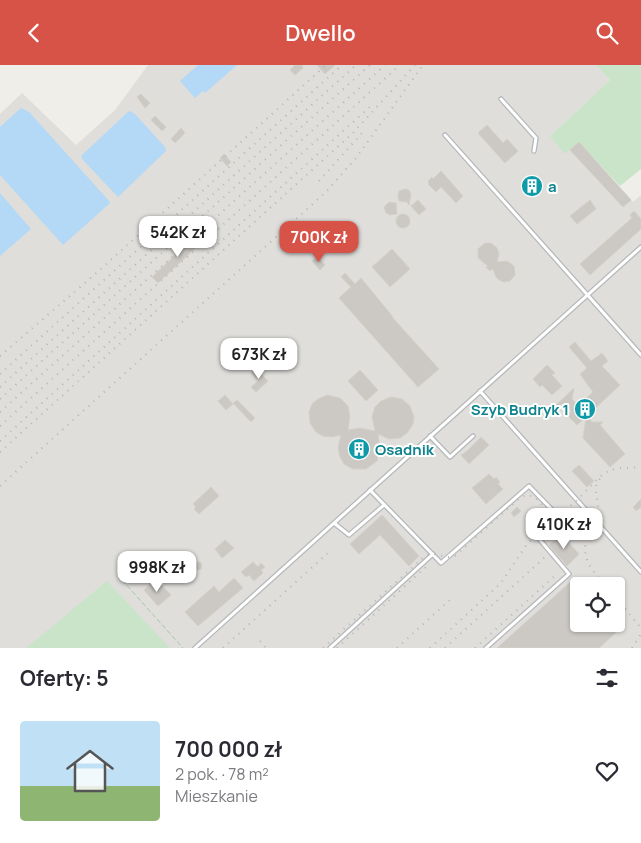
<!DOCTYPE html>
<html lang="pl">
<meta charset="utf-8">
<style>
:root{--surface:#fff;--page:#f2f2f3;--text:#2b2b33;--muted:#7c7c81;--line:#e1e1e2;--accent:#d75348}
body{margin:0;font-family:Manrope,sans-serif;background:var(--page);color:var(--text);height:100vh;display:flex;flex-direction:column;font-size:19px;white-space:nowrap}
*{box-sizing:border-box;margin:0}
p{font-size:16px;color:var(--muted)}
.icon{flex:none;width:28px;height:28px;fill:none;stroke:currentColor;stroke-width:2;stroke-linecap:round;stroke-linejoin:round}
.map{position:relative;height:583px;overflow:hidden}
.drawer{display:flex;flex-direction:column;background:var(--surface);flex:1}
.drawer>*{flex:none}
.controls{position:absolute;left:570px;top:512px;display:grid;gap:10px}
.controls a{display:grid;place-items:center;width:55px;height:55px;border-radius:5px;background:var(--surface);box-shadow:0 1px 4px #0004;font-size:25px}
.price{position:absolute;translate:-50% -42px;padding:0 11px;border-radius:10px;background:#fff;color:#222;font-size:16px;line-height:32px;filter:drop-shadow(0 1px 2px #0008)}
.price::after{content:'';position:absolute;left:50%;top:30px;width:15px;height:11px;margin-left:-8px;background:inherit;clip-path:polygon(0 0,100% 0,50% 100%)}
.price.active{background:var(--accent);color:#fff}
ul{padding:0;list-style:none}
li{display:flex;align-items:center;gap:15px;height:125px;padding:0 20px}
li+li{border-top:1px solid var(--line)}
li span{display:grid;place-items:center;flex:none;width:140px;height:100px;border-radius:5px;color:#555}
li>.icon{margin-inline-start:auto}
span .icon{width:60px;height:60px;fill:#fffc;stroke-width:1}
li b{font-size:21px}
h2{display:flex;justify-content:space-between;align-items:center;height:60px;padding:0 20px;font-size:21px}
header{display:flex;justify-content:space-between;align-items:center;height:65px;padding:0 20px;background:var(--accent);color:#fff;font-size:22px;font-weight:600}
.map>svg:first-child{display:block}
.industrial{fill:#dfdedb;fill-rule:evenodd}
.green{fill:#c9e4c9}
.water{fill:#b3d9f6}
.building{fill:#ccc9c5;stroke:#d4d0c8}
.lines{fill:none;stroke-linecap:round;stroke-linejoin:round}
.service-casing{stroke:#b6b8bb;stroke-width:5.5}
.path{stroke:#a2c5ac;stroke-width:1;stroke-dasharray:5 2.5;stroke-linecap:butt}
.service{stroke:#fff;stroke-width:3}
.rail{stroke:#b4b5b5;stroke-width:2;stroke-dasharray:1 6;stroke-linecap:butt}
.labels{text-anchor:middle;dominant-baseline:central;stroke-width:4;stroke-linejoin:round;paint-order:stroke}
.culture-label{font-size:15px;font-weight:bold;fill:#0d838f;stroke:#fff;text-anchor:start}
</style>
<header><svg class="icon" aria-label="back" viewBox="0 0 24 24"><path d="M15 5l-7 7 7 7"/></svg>Dwello<svg class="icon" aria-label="search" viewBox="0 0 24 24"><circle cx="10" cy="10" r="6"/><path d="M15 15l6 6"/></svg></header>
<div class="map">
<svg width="641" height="583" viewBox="0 0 641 583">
<rect width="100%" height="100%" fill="#f0eee9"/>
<!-- industrial -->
<path class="industrial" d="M148,0H596L610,15L550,71L579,77L633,137L641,130V583H0V49L22,28L76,80L115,45ZM579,521H616V559H579Z"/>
<!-- green -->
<path class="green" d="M596,0H641V104L620,121L579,77L565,89L550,71L610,15Z
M107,516L170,583H26Z"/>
<!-- water -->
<path class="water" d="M198,0H237L205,28L203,26L195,33L180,16Z
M21,43L29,47L110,137L109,139L63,180L0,110V62Z
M129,46L134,48L165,82L166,86L118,132L83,95L81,91Z
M0,128L31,164L0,191Z"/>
<!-- building -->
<path class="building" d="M295,0H302L303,3L295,10L290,5Z
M317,0H335L325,9Z
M141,29L150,38L145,43L137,32Z
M155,51L166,62L162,66L151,55Z
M487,60L503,78L507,74L518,86L505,98L478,68Z
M181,63L185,68L175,78L171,74Z
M579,77L631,135L623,142L570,85Z
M224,89L231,97L227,101L220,93Z
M441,106L463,131L456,138L441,122L436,127L428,119L429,118L428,116L432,112L433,114Z
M533,117L536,120L534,122L536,125L530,129L528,127L527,128L524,125Z
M405,124L409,125L411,129L409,140L407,137L399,136L398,132L399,126Z
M418,135L426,144L419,150L411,141Z
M590,135L596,144L577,159L570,151Z
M389,137L396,138L397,149L390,150L386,148L384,142Z
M634,146L641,154V164L590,210L580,199L632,153L630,150Z
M396 156a7 7 0 1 1 14 0a7 7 0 1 1-14 0Z
M197,169L203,176L158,218L152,212Z
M485,178H491L497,183L499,189L497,197L507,196L514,201L515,210L510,216L504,217L499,215L496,212L493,204L490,206L486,202L488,201L478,193V184Z
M392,184L410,204L390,222L372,202Z
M318,192L325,200L320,205L312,196Z
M345,208L355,219L361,213L393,252H392L439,304L418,322L339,233L351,222L341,212Z
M575,277L591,296L602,288L608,296L602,301L620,320L587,351L592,357H603L600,360L625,389L610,402L583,373L586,352L577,360L567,350L571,346L565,340L553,343L574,323L572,334L578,341L593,327L580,309L587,303L569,282Z
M547,300L555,308L552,310L562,321L552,330L542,320L540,322L533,314Z
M256,303L268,316L256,327L251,322L258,316L251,308Z
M360,305L378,325L366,336L348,316Z
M225,330L233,339L226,345L218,336Z
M327,330L340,333L348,341L350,351L348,365L360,363L375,366L372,352L375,342L381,336L391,332L402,334L410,341L414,352L413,359L407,368L400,373L389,374L378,369L380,384L377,396L366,404H353L344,399L340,392L338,383L341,370L332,372L323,371L316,367L310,358L309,347L312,339L318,334Z
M237,335L255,353L251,357L233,338Z
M481,372L489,380L469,399L461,390L466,387Z
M579,400L594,416L587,422L572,406Z
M489,409L494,414L496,412L500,417L498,419L503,424L486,439L472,423Z
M211,422L219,431L199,449L194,444L196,442L193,439Z
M641,434V442L636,446L633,442Z
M517,442L521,446L514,452L511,448Z
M382,450L419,491L409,501L380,470L359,489L350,479Z
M561,469L579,489L567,501L549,480Z
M225,475L234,483L222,493L215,484Z
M194 501a4 4 0 1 1 8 0a4 4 0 1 1-8 0Z
M253,497L258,502L261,498L265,502L261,505L263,508L254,516L249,510L246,512L241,507Z
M576,512L585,521H579V559H619L622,562L599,583H497Z
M234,513L243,523L198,561L185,547L214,521L219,527Z
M156,514L171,530L158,541L144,525Z"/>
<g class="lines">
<!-- service casing -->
<g class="service-casing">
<path id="service" d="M501,34L536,73L534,86
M445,70L641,290
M480,326L641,507
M430,371L450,392L473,371
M370,425L441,498L529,421L561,454L540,475L569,509L486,583
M334,458L349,470L384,440
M195,583L641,182
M330,583L433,489"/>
</g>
<!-- path -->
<path class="path" d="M122,515L183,583"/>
<!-- service -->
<use href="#service" class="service"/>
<!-- rail -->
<path class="rail" d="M319,116L362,68
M0,291L93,211L326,0
M0,309L342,0
M0,322L356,0
M0,334L370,0
M0,347L385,0
M0,361L400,0
M0,376L373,39
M0,387L353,68L415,0
M600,414C591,425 599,432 598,444C598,450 593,457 591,462C578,489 588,501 606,521
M0,421L326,127L356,93L423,0
M616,533L641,563
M260,576L266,583
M223,583L328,488
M323,583L425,491C436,485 444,495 455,491L521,432C536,426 539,439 549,447C571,454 590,414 609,406C618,402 631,403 641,402
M337,583L426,502
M397,583L453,532
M430,583L501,518L527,479L563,447
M445,583L545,492
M475,583L558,508
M632,583L641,569"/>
</g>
<!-- icons -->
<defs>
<g id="building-disc" transform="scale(1.125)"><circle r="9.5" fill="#0f9aa8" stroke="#fff"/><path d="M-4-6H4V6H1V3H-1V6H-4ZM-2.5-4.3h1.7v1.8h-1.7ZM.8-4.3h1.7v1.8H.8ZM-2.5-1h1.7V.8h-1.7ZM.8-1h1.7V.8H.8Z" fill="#fff"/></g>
</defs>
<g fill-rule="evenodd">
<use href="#building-disc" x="532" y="121"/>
<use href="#building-disc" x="585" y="344"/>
<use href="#building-disc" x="359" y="384"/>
</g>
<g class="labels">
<!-- culture labels -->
<g class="culture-label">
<text x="548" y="121">a</text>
<text x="569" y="344" text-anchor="end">Szyb Budryk 1</text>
<text x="375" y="384">Osadnik</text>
</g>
</g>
</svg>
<div class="controls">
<a><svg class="icon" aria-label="locate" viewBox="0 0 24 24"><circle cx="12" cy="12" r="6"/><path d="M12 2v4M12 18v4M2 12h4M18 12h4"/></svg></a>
</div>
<b class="price" style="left:178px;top:193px">542K zł</b>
<b class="price active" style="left:319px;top:198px">700K zł</b>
<b class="price" style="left:259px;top:315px">673K zł</b>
<b class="price" style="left:564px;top:485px">410K zł</b>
<b class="price" style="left:157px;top:528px">998K zł</b>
</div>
<section class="drawer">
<h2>Oferty: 5<svg class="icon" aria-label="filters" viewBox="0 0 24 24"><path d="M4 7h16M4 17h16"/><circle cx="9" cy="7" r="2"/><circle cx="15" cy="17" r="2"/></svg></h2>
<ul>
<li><span style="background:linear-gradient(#bfe0f5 65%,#8fb573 0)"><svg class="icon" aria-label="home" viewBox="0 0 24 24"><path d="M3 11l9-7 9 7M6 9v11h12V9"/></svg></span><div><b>700 000 zł</b><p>2 pok. · 78 m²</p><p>Mieszkanie</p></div><svg class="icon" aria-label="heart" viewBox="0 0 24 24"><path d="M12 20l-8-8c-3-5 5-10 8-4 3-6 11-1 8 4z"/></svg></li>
</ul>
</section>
